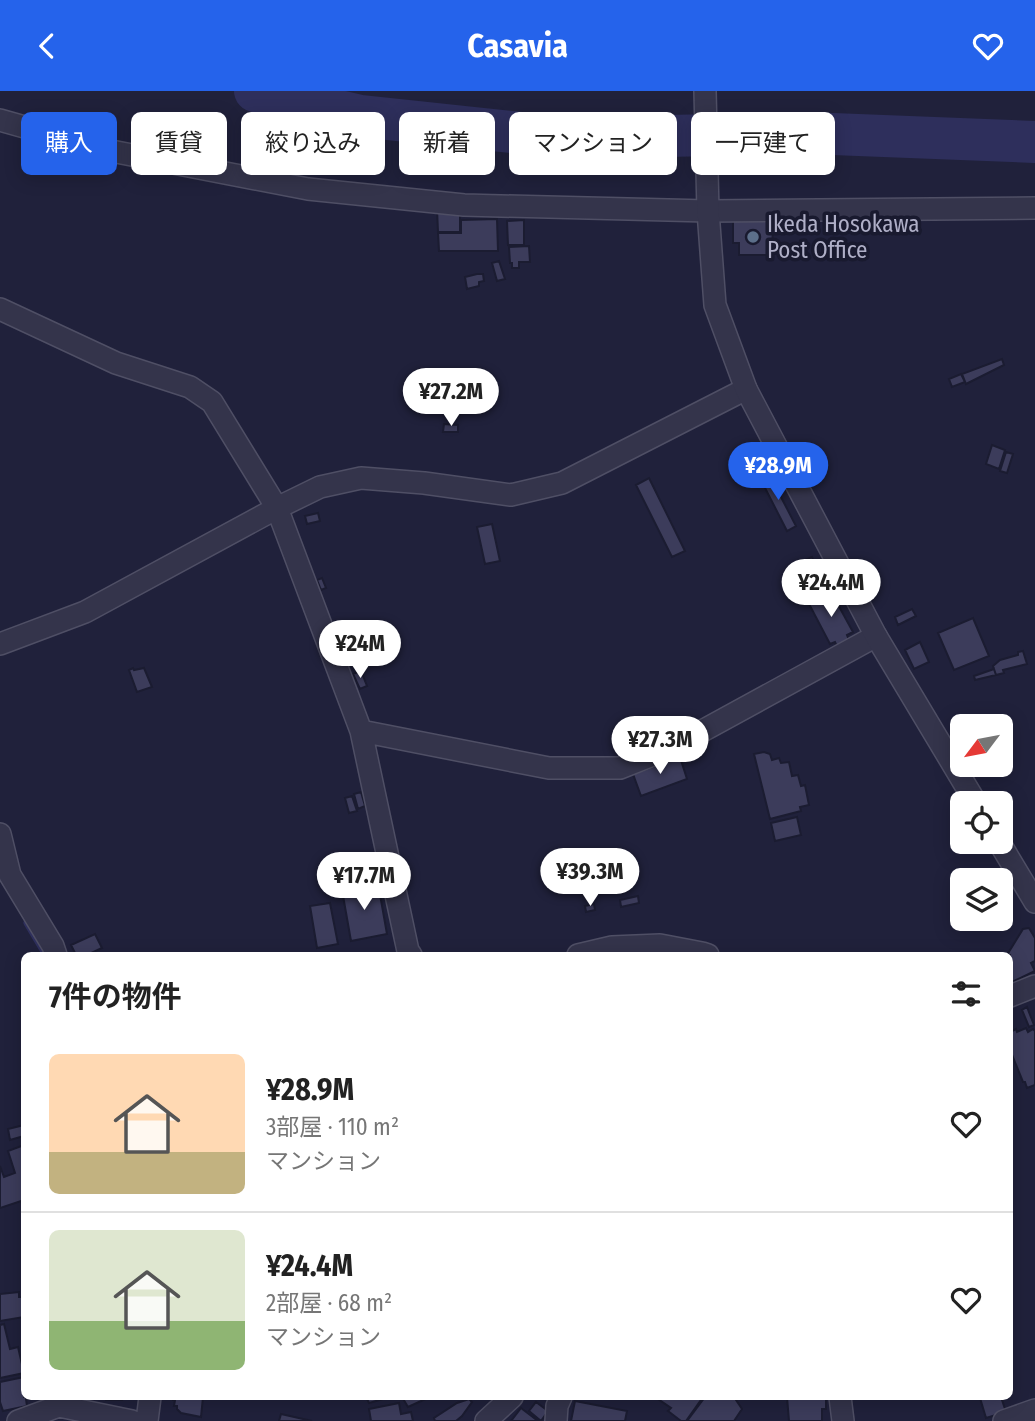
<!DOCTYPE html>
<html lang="ja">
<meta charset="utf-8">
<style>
:root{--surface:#fff;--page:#f2f2f2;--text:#222;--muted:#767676;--line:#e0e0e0;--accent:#2563eb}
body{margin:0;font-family:"Fira Sans Condensed","Noto Sans JP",sans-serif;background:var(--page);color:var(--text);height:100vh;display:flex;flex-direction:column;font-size:26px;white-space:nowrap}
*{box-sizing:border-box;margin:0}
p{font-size:23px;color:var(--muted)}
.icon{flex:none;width:38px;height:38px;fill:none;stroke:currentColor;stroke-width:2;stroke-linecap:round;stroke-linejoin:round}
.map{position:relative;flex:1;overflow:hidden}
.sheet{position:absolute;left:21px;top:861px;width:992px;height:448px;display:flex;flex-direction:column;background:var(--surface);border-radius:10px;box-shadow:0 4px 18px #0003}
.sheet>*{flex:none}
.top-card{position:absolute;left:21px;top:21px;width:994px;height:63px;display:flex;gap:14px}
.needle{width:46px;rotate:238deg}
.controls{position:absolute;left:950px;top:623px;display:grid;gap:14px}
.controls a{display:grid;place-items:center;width:63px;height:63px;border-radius:10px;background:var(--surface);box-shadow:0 4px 18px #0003;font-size:35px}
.price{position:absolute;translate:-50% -60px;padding:0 16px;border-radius:24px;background:#fff;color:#222;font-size:23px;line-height:46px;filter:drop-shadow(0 2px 4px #0008)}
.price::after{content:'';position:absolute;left:50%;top:42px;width:21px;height:16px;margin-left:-10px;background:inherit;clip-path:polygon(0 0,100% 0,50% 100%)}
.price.current{background:var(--accent);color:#fff}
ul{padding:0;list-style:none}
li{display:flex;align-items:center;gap:21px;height:175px;padding:0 28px}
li+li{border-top:2px solid var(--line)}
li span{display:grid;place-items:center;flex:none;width:196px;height:140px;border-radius:10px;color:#555}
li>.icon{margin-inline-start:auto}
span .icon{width:84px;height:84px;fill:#fffc;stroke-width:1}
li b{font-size:30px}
h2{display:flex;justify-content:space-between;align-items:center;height:84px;padding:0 28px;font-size:30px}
.tag{padding:0 24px;border-radius:10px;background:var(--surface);box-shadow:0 4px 18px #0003;font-size:24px;line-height:63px}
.tag.current{background:var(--accent);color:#fff}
header{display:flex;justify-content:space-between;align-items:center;height:91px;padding:0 28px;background:var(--accent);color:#fff;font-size:32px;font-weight:700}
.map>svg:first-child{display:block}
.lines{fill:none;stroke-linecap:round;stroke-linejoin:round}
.stream{stroke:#2e2f5c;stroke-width:7}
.river{stroke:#2e2f5c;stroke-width:42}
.building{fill:#3c3c5b;stroke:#1b1c31;stroke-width:2}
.minor-casing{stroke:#4f4f65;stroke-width:24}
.tertiary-casing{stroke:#4f4f65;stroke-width:24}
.minor{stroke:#34344b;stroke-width:21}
.tertiary{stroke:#34344b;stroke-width:21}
.service-dot{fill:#5c6f8a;stroke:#191a2f;stroke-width:2.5}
.labels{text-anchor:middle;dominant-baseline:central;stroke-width:7;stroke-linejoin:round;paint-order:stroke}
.poi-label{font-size:23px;fill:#afafc7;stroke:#191a2f;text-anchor:start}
</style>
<header><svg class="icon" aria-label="back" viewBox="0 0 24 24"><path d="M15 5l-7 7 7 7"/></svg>Casavia<svg class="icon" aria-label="heart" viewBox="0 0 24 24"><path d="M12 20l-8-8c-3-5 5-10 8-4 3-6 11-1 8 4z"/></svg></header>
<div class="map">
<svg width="1035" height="1330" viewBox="0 0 1035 1330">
<rect width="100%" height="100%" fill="#20213b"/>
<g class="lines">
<!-- stream -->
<path class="stream" d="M27,832L46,864"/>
<!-- river -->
<path class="river" d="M255,0L360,25L568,47L807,42L1035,51"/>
</g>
<!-- building -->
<path class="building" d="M460,117V141H438L437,118Z
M497,128L498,160H439L438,142H461V129Z
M524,129V154H508L507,130Z
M733,129L773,130L772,164H739V152H733Z
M529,155L530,171H519V177H512V172H510L509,156Z
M499,170L505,188L497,190L492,172Z
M477,183H483L484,190L479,191V195L467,198L465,186Z
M1002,268L1004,274L966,293L962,283Z
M961,283L965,291L952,296L949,288Z
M444,333L458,334V341H443Z
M992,354L1005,359L999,378L986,373Z
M1006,361L1013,363L1007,382L1000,380Z
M769,383L796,435L787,440L760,387Z
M649,387L685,460L672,466L636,394Z
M318,422L320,430L307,433L305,425Z
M492,433L500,470L485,473L477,436Z
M812,466L814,472L803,477L800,471Z
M816,471L829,498L812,508L804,494L809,491L803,479Z
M322,487L326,497L321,499L317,489Z
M830,499L853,541L847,544L850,552L838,558L835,551L830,553L808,511Z
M912,518L916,525L898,534L895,526Z
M973,527L989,565L954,579L938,542Z
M920,551L929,571L914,578L905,559Z
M1023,560L1027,573L1003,579L1004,582L996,584L993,575L1000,569L1018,564V561Z
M133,577L134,579L144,577L152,596L137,601L129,579Z
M994,578L996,584L975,589L974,585Z
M361,580L367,595L360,598L353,583Z
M764,661L770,663L772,669L779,667L781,672L789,671L792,685L798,684L801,695L805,694L809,714L800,716L801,720L770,728L754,663Z
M680,666L687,688L641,705L633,683Z
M361,701L365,715L358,718L354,703Z
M352,705L357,720L349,722L345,707Z
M797,726L801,744L775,750L771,732Z
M378,792L387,843L351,850L342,799Z
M638,805L639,812L621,816L620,809Z
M330,812L338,853L317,857L310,815Z
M594,813L595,819L586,821L585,815Z
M1029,837L1035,847V870L1031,872L1035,880L1010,892V864H1007L1023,838Z
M95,843L102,857L87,864H76L71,854Z
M1027,916L1034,934L1029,936L1022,919Z
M1026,937L1028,941L1033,938L1035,940V994L1027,997L1025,991H1023L1010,959V941L1016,938L1017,941Z
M24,1034V1045L10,1049L8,1038Z
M24,1054V1121L21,1110L0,1117V1075L4,1086L15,1082L8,1060Z
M19,1201V1206H24V1226L0,1230V1203Z
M4,1233L10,1258L18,1256L24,1282L0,1287V1234Z
M24,1286V1306H41L26,1308L27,1315L3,1320L0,1311V1291Z
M105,1306H121L122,1309H106Z
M172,1306H203L201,1326L181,1322L177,1318V1315H174L175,1309H173Z
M366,1306H390L369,1312Z
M402,1306H430L408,1316Z
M660,1306H703L686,1330H681L668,1320L671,1317L658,1308Z
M705,1306H734L742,1318L734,1330H687Z
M787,1306H826V1318H822V1330H789Z
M985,1306H1001L1006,1321L986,1327L980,1307Z
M469,1308L472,1311L462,1325L456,1330H435L434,1327L457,1312Z
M575,1310L627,1320L625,1330H571Z
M536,1311L548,1320L541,1330L529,1320Z
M399,1312L401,1323L411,1321L413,1330H371L369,1318Z
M521,1317L538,1330H511Z
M281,1323L312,1330H279Z"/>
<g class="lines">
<!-- minor casing -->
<g class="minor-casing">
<path id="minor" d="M0,29L106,59L308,98L464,114L708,120L1035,117
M0,218L116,272L190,296L212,311L277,417L361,640L408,860L411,864
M0,553L85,521L277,417L320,396L361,387L424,392L511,404L562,392L746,298
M361,640L549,677H620L673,656L876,545
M0,743L10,784L53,855L56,864
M578,864L612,856L660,854L702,862L708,864
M1010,905L1035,895
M840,1306L843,1330
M18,1330L59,1315L132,1330
M147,1330L150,1306
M486,1330L512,1306
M556,1330L557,1315L561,1306
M1004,1330L1035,1319"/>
</g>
<!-- tertiary casing -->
<g class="tertiary-casing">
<path id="tertiary" d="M705,0L708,120L715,214L746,298L876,545L976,712
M999,751L1035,811"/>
</g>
<!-- minor -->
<use href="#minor" class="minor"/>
<!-- tertiary -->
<use href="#tertiary" class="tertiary"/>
</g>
<!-- markers -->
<circle class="service-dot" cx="753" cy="146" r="7"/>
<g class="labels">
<!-- poi labels -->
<g class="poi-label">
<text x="767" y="133">Ikeda Hosokawa<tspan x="767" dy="26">Post Office</tspan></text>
</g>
</g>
</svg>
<div class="controls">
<a><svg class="needle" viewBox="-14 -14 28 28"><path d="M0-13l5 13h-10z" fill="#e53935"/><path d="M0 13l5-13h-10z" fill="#767676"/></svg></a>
<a><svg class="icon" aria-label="locate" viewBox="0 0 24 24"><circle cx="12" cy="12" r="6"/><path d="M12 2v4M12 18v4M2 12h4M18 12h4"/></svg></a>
<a><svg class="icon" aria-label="layers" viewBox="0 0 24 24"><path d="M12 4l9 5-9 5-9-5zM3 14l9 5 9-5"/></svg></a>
</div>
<b class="price" style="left:451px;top:337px">¥27.2M</b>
<b class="price current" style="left:778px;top:411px">¥28.9M</b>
<b class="price" style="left:831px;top:528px">¥24.4M</b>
<b class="price" style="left:360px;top:589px">¥24M</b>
<b class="price" style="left:660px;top:685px">¥27.3M</b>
<b class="price" style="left:590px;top:817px">¥39.3M</b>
<b class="price" style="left:364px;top:821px">¥17.7M</b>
<div class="top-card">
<a class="tag current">購入</a>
<a class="tag">賃貸</a>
<a class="tag">絞り込み</a>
<a class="tag">新着</a>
<a class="tag">マンション</a>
<a class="tag">一戸建て</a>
</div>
<section class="sheet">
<h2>7件の物件<svg class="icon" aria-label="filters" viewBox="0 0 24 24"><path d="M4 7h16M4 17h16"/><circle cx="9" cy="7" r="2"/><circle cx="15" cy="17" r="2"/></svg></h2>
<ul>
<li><span style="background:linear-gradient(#ffd9b3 70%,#c2b280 0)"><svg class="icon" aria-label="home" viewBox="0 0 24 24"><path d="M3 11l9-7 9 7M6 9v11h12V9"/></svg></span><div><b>¥28.9M</b><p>3部屋 · 110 m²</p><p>マンション</p></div><svg class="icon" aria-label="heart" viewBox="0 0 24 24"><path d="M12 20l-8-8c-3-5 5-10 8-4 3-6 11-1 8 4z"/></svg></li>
<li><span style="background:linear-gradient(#dfe7d0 65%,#8fb573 0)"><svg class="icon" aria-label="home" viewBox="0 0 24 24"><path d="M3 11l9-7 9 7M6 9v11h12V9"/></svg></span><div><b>¥24.4M</b><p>2部屋 · 68 m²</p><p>マンション</p></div><svg class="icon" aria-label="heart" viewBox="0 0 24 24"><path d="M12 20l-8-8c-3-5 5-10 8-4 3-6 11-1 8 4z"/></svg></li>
</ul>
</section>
</div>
